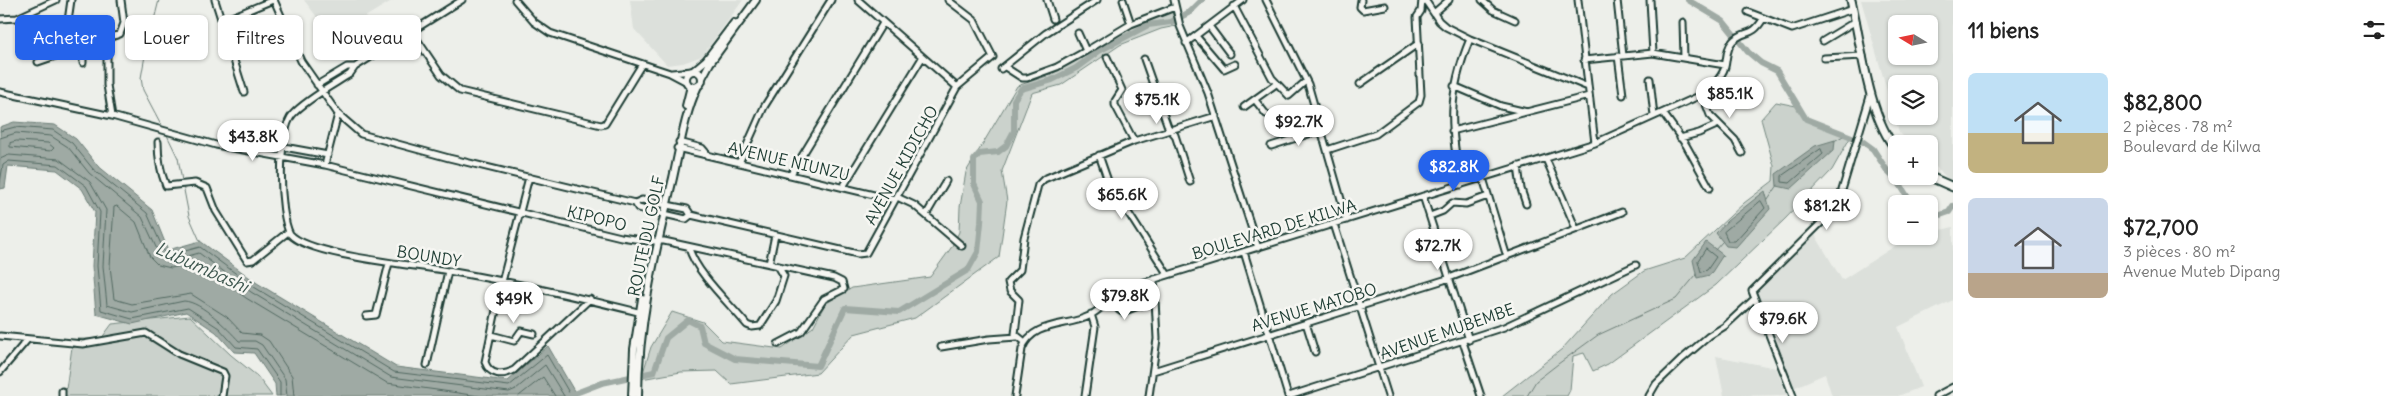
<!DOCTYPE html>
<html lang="fr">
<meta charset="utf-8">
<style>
:root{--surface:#fff;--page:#f2f2f2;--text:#222;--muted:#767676;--accent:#2563eb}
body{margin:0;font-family:Delius,sans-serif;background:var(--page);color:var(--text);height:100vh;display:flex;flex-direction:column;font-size:19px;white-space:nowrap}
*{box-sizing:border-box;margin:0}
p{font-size:16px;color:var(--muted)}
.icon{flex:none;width:28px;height:28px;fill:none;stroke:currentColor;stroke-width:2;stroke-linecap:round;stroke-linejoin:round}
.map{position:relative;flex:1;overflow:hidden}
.sheet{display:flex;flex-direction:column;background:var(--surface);width:450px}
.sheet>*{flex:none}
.guide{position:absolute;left:15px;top:15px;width:475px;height:45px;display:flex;gap:10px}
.needle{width:32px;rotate:280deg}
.buttons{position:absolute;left:1888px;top:15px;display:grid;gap:10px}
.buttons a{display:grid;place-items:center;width:50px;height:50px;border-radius:8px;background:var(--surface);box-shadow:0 1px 4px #0004;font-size:25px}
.price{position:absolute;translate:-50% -42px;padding:0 11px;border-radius:18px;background:#fff;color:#222;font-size:16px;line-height:32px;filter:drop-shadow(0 1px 2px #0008)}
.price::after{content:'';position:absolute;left:50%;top:30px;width:15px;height:11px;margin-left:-8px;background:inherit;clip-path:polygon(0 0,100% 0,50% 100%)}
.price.on{background:var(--accent);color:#fff}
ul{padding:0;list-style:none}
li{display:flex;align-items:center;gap:15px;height:125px;padding:0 15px}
li span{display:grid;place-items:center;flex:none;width:140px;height:100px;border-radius:8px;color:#555}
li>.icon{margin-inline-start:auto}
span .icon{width:60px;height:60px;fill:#fffc;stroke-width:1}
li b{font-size:21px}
h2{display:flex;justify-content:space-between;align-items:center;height:60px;padding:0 15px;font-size:21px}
.tag{padding:0 18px;border-radius:8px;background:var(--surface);box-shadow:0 1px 4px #0004;font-size:18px;line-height:45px}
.tag.on{background:var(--accent);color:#fff}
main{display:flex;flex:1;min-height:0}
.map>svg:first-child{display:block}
.built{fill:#dce0db;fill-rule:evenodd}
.green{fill:#cbd2cc;stroke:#758880}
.water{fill:#9faaa4;stroke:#6c7e77}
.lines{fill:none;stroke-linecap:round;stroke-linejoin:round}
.shore{stroke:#526961;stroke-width:1}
.stream{stroke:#6c7e77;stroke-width:1}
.river{stroke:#9faaa4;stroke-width:6}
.minor-casing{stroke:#1f3d34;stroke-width:9}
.major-casing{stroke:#1f3d34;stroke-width:10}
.highway-casing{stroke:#1f3d34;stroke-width:11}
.minor{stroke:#f6f6f2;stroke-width:5}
.major{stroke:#f6f6f2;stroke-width:6}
.highway{stroke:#f6f6f2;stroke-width:7}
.labels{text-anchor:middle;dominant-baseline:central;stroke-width:5;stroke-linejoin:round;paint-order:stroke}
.street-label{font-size:16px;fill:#1f3d34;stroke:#f6f6f2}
.water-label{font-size:18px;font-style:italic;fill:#3f5850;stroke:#f6f6f2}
</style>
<main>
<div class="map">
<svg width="1953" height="396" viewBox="0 0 1953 396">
<rect width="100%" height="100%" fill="#edefea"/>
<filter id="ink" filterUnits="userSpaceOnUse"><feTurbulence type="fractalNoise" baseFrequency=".02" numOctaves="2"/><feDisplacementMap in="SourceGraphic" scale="10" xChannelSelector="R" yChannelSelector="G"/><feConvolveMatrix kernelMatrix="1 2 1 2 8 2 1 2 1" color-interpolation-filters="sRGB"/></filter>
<g filter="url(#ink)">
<!-- built -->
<path class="built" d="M304,0H393L332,37Z
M630,0H743L702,56L683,63L667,65L634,29Z
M1861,0H1953V184L1929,160V144H1911L1899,132ZM1896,24H1929V56H1896ZM1896,84H1929V116H1896Z
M1953,227V300L1898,327L1921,387L1898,396H1832L1825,374L1793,388L1755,293L1774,272L1814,233L1842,280L1909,237L1929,236V233Z
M1716,356L1776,368L1787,395L1724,396Z"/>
<!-- green -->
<path class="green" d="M1172,12L1176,26L1161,29L1120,45L1061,85L1032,93L1002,171L1007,201L999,257L915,318L854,334L818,373L731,384L717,371L681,372L641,379L651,347L672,312L703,322L722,341L782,349L813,327L825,304L852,288L930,277L951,248L959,232L960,207L966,172L1017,86L1050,75L1083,56L1110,35Z
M1776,102L1796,106L1805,120L1831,128L1850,138L1832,170L1785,219L1716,285L1608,364L1593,371L1584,353L1573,356L1570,390L1567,396H1502L1562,349L1612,294L1644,271L1685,258L1744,203L1773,181L1774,166L1761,119Z
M190,316L231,355L257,376L272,396H65L72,347H75L77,339H101L112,324Z"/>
<!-- water -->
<path class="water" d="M14,122L55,125L76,139L97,165L152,210L168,250L200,241L257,283L396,367L508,381L548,346L577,396H276L275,384L254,353L234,352L216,332L186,312L132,324L96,314L92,266L95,212L82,189L57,170L8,166L5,188L0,189V127Z
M1835,140L1834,150L1791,189L1777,186L1776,174L1815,146Z
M1765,191L1770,209L1736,247L1726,246L1716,233L1727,221Z
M1706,242L1723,255L1710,275L1697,278L1693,260Z"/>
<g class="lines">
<!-- shore -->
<path class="shore" d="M0,131L15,127L53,130L72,143L93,169L147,213L165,253L170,255L200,247L254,287L394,372L509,386L547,355L571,396
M0,138L16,133L51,136L68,147L89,173L142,217L161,258L170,261L199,253L251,292L391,377L509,392L516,389L545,365L564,396
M17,141L48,143L54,148L51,151L10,147V143Z
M1821,149L1823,154L1790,183L1782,182V176Z
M0,159L9,155L59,159L90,182L106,210L103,266L107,305L132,312L184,301C202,302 227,328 239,341H255L262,345L285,379L287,396
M0,183L3,165L9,161L58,165L86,186L100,212L97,266L101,310L132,319L188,308L219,328L236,347L257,349L280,382V396
M1761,201L1765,208L1735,241H1728L1724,232Z
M1706,249L1716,257L1707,270L1701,272L1698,261Z
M294,396L292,376L269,341L260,335L242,333L227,317L191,294L132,304L114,299L110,266L114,207L117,206L136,222L150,257L158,265L171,268L198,262L246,298L387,383L479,396
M519,396L543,377L555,396"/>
<!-- stream -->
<path class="stream" d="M159,0L154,20L151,22L141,78L143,90L163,128
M166,133L178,158L182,181
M1834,141L1847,134
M183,185L189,216L200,241
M1768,200L1778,185
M1715,250L1722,242
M1527,396L1536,381L1558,364L1598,335L1676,299L1696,275"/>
<!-- river -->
<path class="river" d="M1688,0L1723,21L1748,52L1761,63L1777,71L1806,119L1862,141L1873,149L1888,172L1899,183L1912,204
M1929,219L1949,212L1953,206
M568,396L602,383L654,372L666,338L688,320L700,326L704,343L735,359L818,366L845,308L899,312L968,270L978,252L981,223L982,201L974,184V160L979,154L998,152L1006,146L1014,131V100L1021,89L1052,80L1076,68L1099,51L1148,25L1171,22L1190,12L1202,0"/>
<!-- minor casing -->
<g class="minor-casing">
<path id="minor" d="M71,0L68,21L83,47V63
M215,0L244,92
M274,0L301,61L338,114L361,134L449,158L635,203L638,208L686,219L691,215
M462,0L355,67L350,74C333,85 307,99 293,114C277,131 279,214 290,234C309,256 416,265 448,271C513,282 578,297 642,313
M515,0L534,22L550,33L670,73L687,82
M858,0L957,87
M1047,0L1053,19
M1123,0L1131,24
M1174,0L1180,26L1208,93L1258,248
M1266,0L1308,84L1347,220
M1361,0L1360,7L1363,10L1385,6
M1425,0L1439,21L1446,27L1470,39L1588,87
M1482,0L1493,10L1515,20
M1578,0L1595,143
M1617,0L1623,56
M1650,0L1653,53
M1234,6L1272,78L1289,96L1306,81
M1748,12L1792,29L1853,9
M1434,13L1449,0
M0,19L17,18L56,0
M222,21L273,0
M1683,22L1684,58
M1209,26L1230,54
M412,32L441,75L460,91L601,125L605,124L642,64
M1078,33L1086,51L1131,24L1175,7
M1196,36L1224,69L1235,64
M107,39V85L112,116
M1823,41L1856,21
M1186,43L1243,0
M1618,56L1623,95
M1107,57L1122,90L1115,101V105L1134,141
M1824,58L1863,56
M1144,59L1168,127L1175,135L1190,182
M1584,60L1653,53L1725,65
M38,62L120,34L124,23L121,0
M1005,67L1022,78H1027L1057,67L1086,51
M1001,69L1046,33L1097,0
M672,73L692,71
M1650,79L1654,116
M1360,84L1419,43
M317,85L347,67H355
M1454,86L1501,106L1527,112
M0,92L112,116L216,145L325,165L621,237L648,241H664L834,278L842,282L844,289L824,299L801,332L778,344
M1702,94L1710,115L1735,140L1742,153
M1255,100L1266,114
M1244,107L1276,84
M1663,113L1686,145L1710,188
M1452,131L1589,96
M1680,138L1699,133L1719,124
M158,142C158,158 160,171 166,186L195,183L207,188L216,211L247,261L253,260L288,232
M679,142L702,148L708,155
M1271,146L1321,130
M284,147L328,155
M677,148L895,200
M1327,150L1376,134L1419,102L1421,95L1417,17L1421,11L1422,0
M1099,155L1108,181L1168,275
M1546,159L1576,229
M739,163L764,107L831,0
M325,165L338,114
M1518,166L1521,189L1526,204
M791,174L883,23
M529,177L502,282L485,362C490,376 503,376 514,370L590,299
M1483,178L1507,257
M1461,185C1450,128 1447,94 1470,39
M843,187L922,58
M1423,196L1469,340
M897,197L914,205L962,246
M635,203L642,200L687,209L691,215L858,254L866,253L957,87L993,57L974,20L948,0
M926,215L946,181
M1430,216L1443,211L1452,203L1466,204L1488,196
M1334,224L1388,396
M689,248C696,273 730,304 747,325L752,327L760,326L776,301L784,276L778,266
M1244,252L1288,396
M769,264L775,235
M1114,296L1119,310L1122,312L1155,300
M366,316L376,315L389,263
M1306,323L1315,352
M491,335L514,341L521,331L534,334
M0,336L83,344L146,333L179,354L223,372L225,376L222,396
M1025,342L1015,334L1019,300L1010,291L1008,282L1020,270L1024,238L1038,185L1044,179L1134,141L1216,116
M1463,342L1481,396
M941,347L989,339L1017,337
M427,365L448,271
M1153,371L1444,280L1622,212
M0,372L28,339
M62,396V391
M1015,396L1022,349C1032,321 1067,327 1089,316C1102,309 1113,296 1126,288L1595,143L1699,96C1709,90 1721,79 1725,67C1727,59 1726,48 1733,41C1745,29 1752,38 1763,19
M1085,396L1095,327L1091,314
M1149,396L1157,339L1154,279
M1289,396L1504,327L1636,265
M1649,396L1656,384L1682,359L1709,336L1725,326L1754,299
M1793,396L1752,291L1837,207L1871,93
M1936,396L1953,387"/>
</g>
<!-- major casing -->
<g class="major-casing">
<path id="major" d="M693,71L706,60L734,23
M686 79a8 8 0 1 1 16 0a8 8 0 1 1-16 0Z
M702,78L710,63L756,0
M686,106L691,86
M632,396L634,349L642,299
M638,396C638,321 656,250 673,178C680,147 685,113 698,86"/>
</g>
<!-- highway casing -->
<g class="highway-casing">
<path id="highway" d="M1851,0C1861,43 1868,116 1896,149
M1928,176L1953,187"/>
</g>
<!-- minor -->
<use href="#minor" class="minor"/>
<!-- major -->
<use href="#major" class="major"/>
<!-- highway -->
<use href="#highway" class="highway"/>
</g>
</g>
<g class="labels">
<!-- street labels -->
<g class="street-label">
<text transform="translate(789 161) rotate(13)">AVENUE NIUNZU</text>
<text transform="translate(901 165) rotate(-61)">AVENUE KIDICHO</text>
<text transform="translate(597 218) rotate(14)">KIPOPO</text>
<text transform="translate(1274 229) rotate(-17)">BOULEVARD DE KILWA</text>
<text transform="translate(646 236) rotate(-78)">ROUTE DU GOLF</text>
<text transform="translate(429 256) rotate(9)">BOUNDY</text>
<text transform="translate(1314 307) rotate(-17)">AVENUE MATOBO</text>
<text transform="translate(1447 331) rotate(-19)">AVENUE MUBEMBE</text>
</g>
<!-- water labels -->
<g class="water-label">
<text transform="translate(202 267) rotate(24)">Lubumbashi</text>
</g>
</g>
</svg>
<div class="buttons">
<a><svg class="needle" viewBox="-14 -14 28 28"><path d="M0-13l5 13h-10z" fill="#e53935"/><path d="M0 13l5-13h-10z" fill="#767676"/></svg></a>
<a><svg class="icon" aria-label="layers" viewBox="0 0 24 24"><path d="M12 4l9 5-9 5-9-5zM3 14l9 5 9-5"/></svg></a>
<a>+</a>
<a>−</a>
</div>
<b class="price" style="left:1730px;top:119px">$85.1K</b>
<b class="price" style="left:1157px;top:125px">$75.1K</b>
<b class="price" style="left:1299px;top:147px">$92.7K</b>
<b class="price" style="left:253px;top:162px">$43.8K</b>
<b class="price on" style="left:1454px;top:192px">$82.8K</b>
<b class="price" style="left:1122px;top:220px">$65.6K</b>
<b class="price" style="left:1827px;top:231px">$81.2K</b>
<b class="price" style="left:1438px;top:271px">$72.7K</b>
<b class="price" style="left:1125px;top:321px">$79.8K</b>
<b class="price" style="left:514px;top:324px">$49K</b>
<b class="price" style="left:1783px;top:344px">$79.6K</b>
<div class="guide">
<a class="tag on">Acheter</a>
<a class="tag">Louer</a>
<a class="tag">Filtres</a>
<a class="tag">Nouveau</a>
</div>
</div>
<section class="sheet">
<h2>11 biens<svg class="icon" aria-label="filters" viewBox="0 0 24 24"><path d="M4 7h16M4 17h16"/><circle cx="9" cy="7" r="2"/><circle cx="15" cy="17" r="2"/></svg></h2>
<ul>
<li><span style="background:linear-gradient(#bfe0f5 60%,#c2b280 0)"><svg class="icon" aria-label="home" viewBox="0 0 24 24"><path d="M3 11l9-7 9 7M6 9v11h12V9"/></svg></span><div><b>$82,800</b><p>2 pièces · 78 m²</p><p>Boulevard de Kilwa</p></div></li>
<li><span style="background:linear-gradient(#c9d6e8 75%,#b9a48a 0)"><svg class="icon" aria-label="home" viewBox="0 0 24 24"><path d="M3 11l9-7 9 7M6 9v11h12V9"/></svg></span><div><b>$72,700</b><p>3 pièces · 80 m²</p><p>Avenue Muteb Dipang</p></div></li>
</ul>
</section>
</main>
